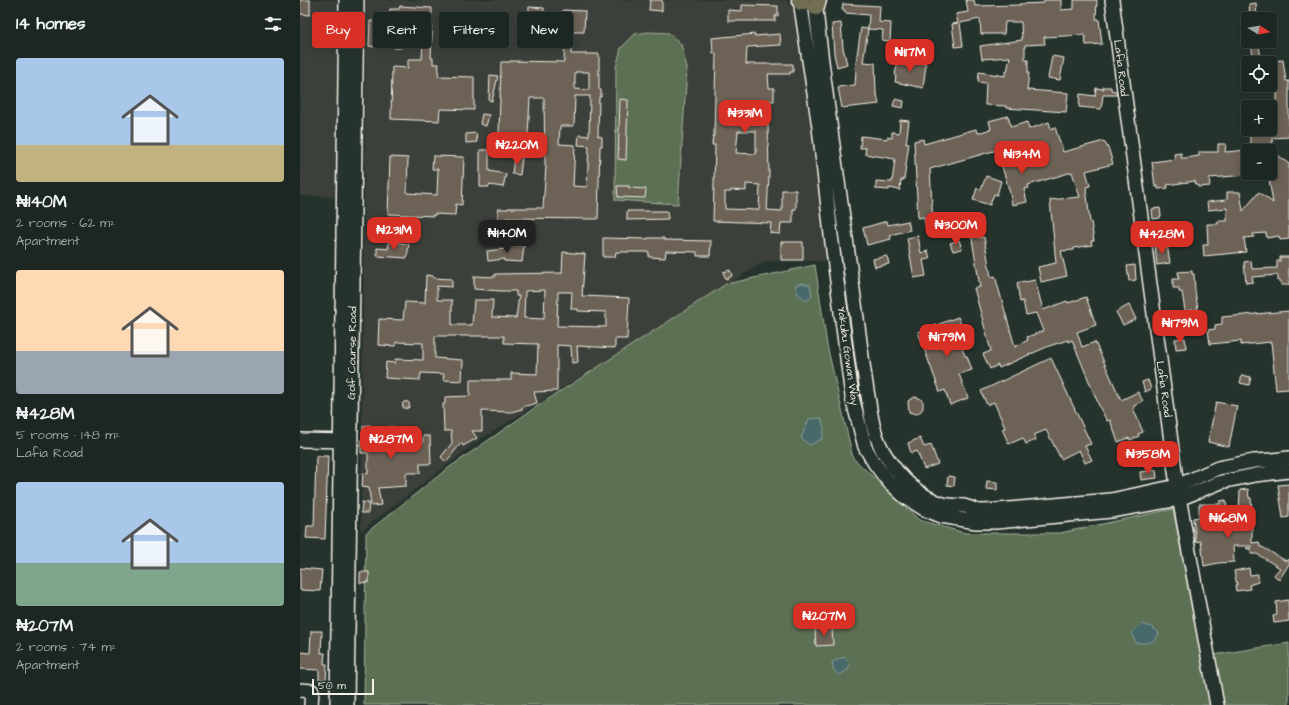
<!DOCTYPE html>
<meta charset="utf-8">
<style>
:root{--surface:#1c2622;--page:#252e2a;--text:#f1f3f6;--muted:#a0a5a5;--line:#3a4340;--accent:#d93025}
body{margin:0;font-family:"Architects Daughter",sans-serif;background:var(--page);color:var(--text);height:100vh;display:flex;flex-direction:column;font-size:15px;white-space:nowrap}
*{box-sizing:border-box;margin:0}
p{font-size:13px;color:var(--muted)}
.icon{flex:none;width:22px;height:22px;fill:none;stroke:currentColor;stroke-width:2;stroke-linecap:round;stroke-linejoin:round}
.map{position:relative;flex:1;overflow:hidden}
.panel{display:flex;flex-direction:column;background:var(--surface);width:300px}
.panel>*{flex:none}
.banner{position:absolute;left:12px;top:12px;width:380px;height:36px;display:flex;gap:8px}
.needle{width:26px;rotate:101deg}
.buttons{position:absolute;left:941px;top:12px;display:grid;gap:8px}
.buttons a{display:grid;place-items:center;width:36px;height:36px;border-radius:4px;background:var(--surface);box-shadow:0 2px 10px #0003,0 0 0 1px var(--line);font-size:20px}
.scale{position:absolute;left:12px;bottom:10px;width:62px;box-sizing:border-box;padding-left:4px;border:2px solid #f4f1e8;border-top:0;font-size:11px;line-height:14px;white-space:nowrap;color:#f4f1e8;-webkit-text-stroke:3px #26332d;paint-order:stroke}
.price{position:absolute;translate:-50% -34px;padding:0 9px;border-radius:8px;background:var(--accent);color:#fff;font-size:13px;line-height:26px;filter:drop-shadow(0 1px 2px #0008)}
.price::after{content:'';position:absolute;left:50%;top:24px;width:12px;height:9px;margin-left:-6px;background:inherit;clip-path:polygon(0 0,100% 0,50% 100%)}
.price.on{background:#222;color:#fff}
ul{padding:0;list-style:none}
li{display:grid;align-content:center;gap:8px;height:212px;padding:0 16px}
li span{display:grid;place-items:center;height:124px;border-radius:4px;color:#555}
li>.icon{margin-inline-start:auto}
span .icon{width:72px;height:72px;fill:#fffc;stroke-width:1}
li b{font-size:17px}
h2{display:flex;justify-content:space-between;align-items:center;height:48px;padding:0 16px;font-size:17px}
.tag{padding:0 14px;border-radius:4px;background:var(--surface);box-shadow:0 2px 10px #0003,0 0 0 1px var(--line);font-size:14px;line-height:36px}
.tag.on{background:var(--accent);color:#fff}
main{display:flex;flex:1;min-height:0}
.map>svg:first-child{display:block}
.built{fill:#3b413a}
.green{fill:#5b6f52;stroke:#a8b09d}
.water{fill:#46696b;stroke:#8c9f9d}
.building{fill:#6d6257;stroke:#f4f1e8;fill-rule:evenodd}
.lines{fill:none;stroke-linecap:round;stroke-linejoin:round}
.minor-casing{stroke:#f4f1e8;stroke-width:16}
.major-casing{stroke:#f4f1e8;stroke-width:19}
.minor{stroke:#26332d;stroke-width:13}
.major{stroke:#726e52;stroke-width:16}
.labels{text-anchor:middle;dominant-baseline:central;stroke-width:3;stroke-linejoin:round;paint-order:stroke}
.street-label{font-size:11px;fill:#f4f1e8;stroke:#26332d}
</style>
<main>
<section class="panel">
<h2>14 homes<svg class="icon" aria-label="filters" viewBox="0 0 24 24"><path d="M4 7h16M4 17h16"/><circle cx="9" cy="7" r="2"/><circle cx="15" cy="17" r="2"/></svg></h2>
<ul>
<li><span style="background:linear-gradient(#a9c7e8 70%,#c2b280 0)"><svg class="icon" aria-label="home" viewBox="0 0 24 24"><path d="M3 11l9-7 9 7M6 9v11h12V9"/></svg></span><div><b>₦140M</b><p>2 rooms · 62 m²</p><p>Apartment</p></div></li>
<li><span style="background:linear-gradient(#ffd9b3 65%,#9aa5b1 0)"><svg class="icon" aria-label="home" viewBox="0 0 24 24"><path d="M3 11l9-7 9 7M6 9v11h12V9"/></svg></span><div><b>₦428M</b><p>5 rooms · 148 m²</p><p>Lafia Road</p></div></li>
<li><span style="background:linear-gradient(#a9c7e8 65%,#7fa58c 0)"><svg class="icon" aria-label="home" viewBox="0 0 24 24"><path d="M3 11l9-7 9 7M6 9v11h12V9"/></svg></span><div><b>₦207M</b><p>2 rooms · 74 m²</p><p>Apartment</p></div></li>
</ul>
</section>
<div class="map">
<svg width="989" height="705" viewBox="0 0 989 705">
<rect width="100%" height="100%" fill="#26332d"/>
<filter id="ink" filterUnits="userSpaceOnUse"><feTurbulence type="fractalNoise" baseFrequency=".025" numOctaves="2"/><feDisplacementMap in="SourceGraphic" scale="8" xChannelSelector="R" yChannelSelector="G"/><feConvolveMatrix kernelMatrix="1 2 1 2 8 2 1 2 1" color-interpolation-filters="sRGB"/></filter>
<g filter="url(#ink)">
<!-- built -->
<path class="built" d="M0,0H37L39,197L0,196Z
M66,0H486L497,13L527,261H465L178,441L61,531Z"/>
<!-- green -->
<path class="green" d="M348,32L369,33L381,44L387,68L378,204L315,200L316,68L321,48L335,34Z
M515,265L527,345L553,458L619,520L665,533H760L873,509L901,657L989,643V705H64L66,533L147,469L233,409L426,284Z"/>
<!-- water -->
<path class="water" d="M502,283L510,285L512,296L507,301L498,294L495,285Z
M521,418L524,429L522,439L509,445L501,438L509,419Z
M842,624L852,627L859,633C855,644 846,643 836,643L831,633Z
M544,657L550,663L548,670L539,675L534,671L532,662Z"/>
<!-- building -->
<path class="building" d="M0,0H10V15L0,14Z
M350,0H362V11L349,10Z
M666,0H674L675,6L720,5L719,4L744,3V0H761V10L774,9V0H797L796,19H799L802,44L786,45L785,35L744,37L745,44L725,45V60H728V73H729L727,90L768,93L766,112L706,108V106L685,105L686,83L678,82L679,72L705,76V72H707L710,57L682,59L680,46L722,40L721,22H705L704,34H681L680,19L660,23L663,46L655,47L652,24L658,23L656,14L668,12Z
M956,3L957,19H950L949,4Z
M543,4L580,6L579,22L591,23L590,41L582,40L583,30L568,29L569,15L545,13V10H542Z
M442,5L478,6V16H475V21H428V10L442,11Z
M100,6L132,8L131,32H132L131,58H133V64H139L138,76L174,77V110L140,109L139,121L91,119L92,67L108,68V59H122L124,21L103,19L101,48H94V45H91L92,35H76V47L69,46L70,21H89L90,9H99Z
M229,7L244,8L243,23L228,22Z
M263,10L285,11L284,32H271V54H299V89L301,90V97H299L298,136L302,137V146H300L298,219L206,218V220H198V209H208V208H243L246,166H245L244,98H230L228,135L199,134L201,62H210V61L264,62L265,32H262ZM275,72H289V90L275,89ZM275,96H290L289,136L279,135L278,145L289,146L287,187L273,186L275,145L259,144L260,126H274Z
M541,23L543,48L547,64L537,67L534,54L532,24Z
M561,28L568,29L563,62L575,63L576,94H577L579,104L542,108L538,87L552,85L553,87V85H555L556,70L555,69Z
M455,34V36L480,34L481,45L447,47L446,64H493V72H490V74H468L469,88H474V101H469V109H466V125H468L469,176L467,210L482,211V190H496V209H493V223H481L480,234L470,233L471,223L413,221L415,145H412L413,136H414L416,53H413L412,38ZM438,131H456V154L436,153ZM446,184L460,185L459,210L425,209V192H431V190L446,191Z
M951,41H958L961,57L973,56L974,61L983,60L986,81H989V137L972,138L973,151L989,164V239L980,240L979,236L967,238L966,233L953,234L954,237L944,238L946,252L904,256L903,245H908L907,224H918V221H927V208L908,210L907,202L926,200L927,199V192H940L943,211L959,192L973,203L968,173H970V151H951L949,129H970V120L972,119L970,108L977,107V90H971L970,63H950V58H953Z
M752,56L764,58L760,80L748,78Z
M599,58L626,64L623,88L595,82L596,75L595,74Z
M190,75L198,76L192,101L189,100Z
M803,87H811V90L816,91L817,95H803L801,109L779,107L780,94L795,96L796,88L804,89Z
M320,99L328,100L326,160L318,159Z
M595,99L604,101L603,108L593,106Z
M182,114L189,115L186,126L180,124Z
M708,116L711,127L727,122L729,129L749,122L751,129L755,127L763,152L804,141L809,150L813,164L786,171L790,186L786,187L790,222H791L794,241H791L792,245L774,248V250L761,251L767,276L741,282L738,267L756,263L750,200L780,197L772,172L728,185L729,188L724,189L727,202L712,205L710,193L697,150L630,169L633,224L625,225L624,217L618,218L614,141L623,139L624,144L676,129L678,133L691,129L689,121Z
M600,120L609,121L606,144L609,143L604,180H601L600,190L589,188V190L576,189V181L592,182L595,159L565,154L566,148H560L561,136L587,139V137L592,138V132L599,133Z
M176,133L177,142L166,143V134Z
M918,144H926L925,152L948,150V175L909,178L910,186L898,187V185H896L895,181L867,185L868,188L858,189V186L855,187L852,162L875,159L874,154L881,153V158H885L899,156V152H918Z
M180,150H189V171L206,174L203,187L189,185V187H180Z
M133,156L164,157L162,205L156,204L155,215L134,214V216L88,214L90,157L108,158L107,193L137,195L138,169H132Z
M214,156L222,157L220,175L212,174Z
M686,176L701,181L697,195L694,194L690,205L673,200L677,188L681,190Z
M317,186H329V188L346,189L345,198L318,197Z
M860,208L861,216H860V218L853,219L852,209Z
M327,211H367L368,219L327,220Z
M587,221L588,225L608,221L610,230L590,235L591,239L567,245L563,228Z
M678,232L679,238L684,237L691,277L695,276L715,347L728,340L727,337L743,331L736,313L726,315L723,301L720,302L717,283L724,281L725,282L735,280L743,310L767,301L768,303L786,297L796,325L777,332L782,347L795,342L821,400L838,392L843,401L834,406L835,408H833L843,432L838,434L839,436L830,440L829,438L818,442L810,420L807,421L800,408L772,340L768,342V340L749,346L699,368L698,365L690,369L683,354L691,351L674,288L680,287L671,233Z
M618,236L621,253L628,251L630,259L623,260L626,276L614,278L607,238Z
M303,238L348,239V238H364V240L411,241L410,256H397V252L366,251L365,258L349,257V252H316L315,257H303Z
M659,240L662,249L653,251L650,243Z
M89,242L109,244L107,258L77,256V248L88,249Z
M481,242H503V260H481Z
M208,244L224,246L222,262L204,261V259L188,261L187,251L205,249V247H207Z
M867,244L870,263L857,265L855,246Z
M263,252L285,254L282,296L329,298L327,339H315V348L277,346L278,362L272,363L271,346L257,345V391L234,392L237,403L222,407V409L211,412L182,411V431H172L177,438L163,446L161,443L146,462L141,457L152,443L151,431H144L143,404H145V397L170,396V380H211V373L237,374L238,344L204,343V336H135V358L163,360L162,381L143,380L144,374L121,373L120,380L85,378L86,362L95,363V359L123,360V343L96,342V346L78,345L79,319L103,320L105,302L125,303L126,275L133,276V278L152,279V287L137,286V300H152V325H172L174,300H193L192,317L216,318L219,296H216V291H201L174,289V276L195,277V274L262,273ZM245,290L244,319L224,318L225,291ZM258,292H272L271,309H278V311L306,312V327L257,326Z
M587,256L589,264L575,267L573,259Z
M980,257H989V285H981V281H978V275L952,277L953,282L946,283L944,262L951,261L952,269L977,268V261H980Z
M835,265L836,280L829,281L827,266Z
M430,270L432,276L426,279L423,272Z
M892,271V274H894L895,291L898,309L885,311L882,292H879V288H873V279H879L878,272Z
M829,305L836,319L823,325L816,312Z
M989,311V389L976,390L971,342L941,345V341L910,344L908,330L915,329V325L922,324V317Z
M658,317L663,329L656,332L665,356H667L672,370L659,374L668,398L650,405L645,390L640,392L618,332Z
M885,338L886,348L876,349L875,339Z
M751,358L791,444L785,446L792,460L785,463L779,450L761,459L746,430L734,435L736,440L726,444L723,438L709,444L702,429L705,428L694,402L687,405L681,391Z
M942,375L951,377L949,385L940,383Z
M848,380L851,389L845,392L842,382Z
M615,397L621,399L623,402V408L621,411L616,414L609,412L608,402L609,400Z
M102.5 405a3.5 3.5 0 1 1 7 0a3.5 3.5 0 1 1-7 0Z
M916,402L937,406L929,447L908,442Z
M70,425V430H86L87,427H96L95,444L123,443V436H130L131,464H120V473H106V486L78,488L81,505L71,506L69,488L62,487L63,473L68,474V453H61V439H63V426Z
M620,438L624,447L631,445L638,464L624,469L617,451L611,453L608,443Z
M16,456H28L25,539L6,538L7,526H14Z
M856,470L857,478L841,480L840,472Z
M648,476L655,477L654,486L647,485Z
M687,481L697,482V490L686,489Z
M989,484V517L983,518L978,485Z
M948,489L949,498H951L952,512L939,513L940,490Z
M926,500L927,512H920V529L933,528V521H940V526L952,525V543L959,542L960,547H962L986,561L988,559L989,560V564L979,580L974,575L980,568L957,554H951V550L946,548H951V546H933L934,562L918,563L904,566L901,541L896,542L893,518L899,517V504H920V501Z
M62,502L69,503L68,513H61Z
M0,568L22,570L20,591L0,590Z
M949,568L950,575L958,574V582L949,585L950,589L936,591L935,585H937L934,571Z
M60,572H69V582L60,583Z
M988,600L989,621L974,623L973,616L977,615L976,602Z
M532,628L533,645L516,646L515,629Z
M11,631H22L21,653H25L24,664H27L26,680H19V670L0,669V652L10,653Z"/>
<g class="lines">
<!-- minor casing -->
<g class="minor-casing">
<path id="minor" d="M500,0L519,127L531,235L552,397L565,447L575,464L588,481L605,497L624,509L641,516L676,522H696L811,511L879,499L921,482L955,475L989,471
M515,0C525,99 541,198 554,297C559,330 562,363 568,396C571,417 574,438 586,456C600,478 618,496 643,504C650,506 657,505 664,506C669,507 674,510 679,511C684,511 691,511 697,510L811,500L877,486L918,468L954,461L973,460L989,458
M812,0L877,486L917,705
M0,440L48,441
M0,690L12,691L11,705
M37,705L46,0
M47,705L57,0"/>
</g>
<!-- major casing -->
<g class="major-casing">
<path id="major" d="M500,0L501,2
M516,7L518,0"/>
</g>
<!-- minor -->
<use href="#minor" class="minor"/>
<!-- major -->
<use href="#major" class="major"/>
</g>
</g>
<g class="labels">
<!-- street labels -->
<g class="street-label">
<text transform="translate(821 68) rotate(83)">Lafia Road</text>
<text transform="translate(52 353) rotate(-89)">Golf Course Road</text>
<text transform="translate(548 356) rotate(82)">Yakubu Gowan Way</text>
<text transform="translate(864 389) rotate(82)">Lafia Road</text>
</g>
</g>
</svg>
<div class="buttons">
<a><svg class="needle" viewBox="-14 -14 28 28"><path d="M0-13l5 13h-10z" fill="#e53935"/><path d="M0 13l5-13h-10z" fill="#a0a5a5"/></svg></a>
<a><svg class="icon" aria-label="locate" viewBox="0 0 24 24"><circle cx="12" cy="12" r="6"/><path d="M12 2v4M12 18v4M2 12h4M18 12h4"/></svg></a>
<a>+</a>
<a>−</a>
</div>
<div class="scale">50 m</div>
<b class="price" style="left:610px;top:73px">₦117M</b>
<b class="price" style="left:445px;top:134px">₦331M</b>
<b class="price" style="left:217px;top:166px">₦220M</b>
<b class="price" style="left:722px;top:175px">₦134M</b>
<b class="price" style="left:656px;top:246px">₦300M</b>
<b class="price" style="left:94px;top:251px">₦231M</b>
<b class="price on" style="left:207px;top:254px">₦140M</b>
<b class="price" style="left:862px;top:255px">₦428M</b>
<b class="price" style="left:880px;top:344px">₦179M</b>
<b class="price" style="left:647px;top:358px">₦179M</b>
<b class="price" style="left:91px;top:460px">₦287M</b>
<b class="price" style="left:848px;top:475px">₦358M</b>
<b class="price" style="left:928px;top:539px">₦168M</b>
<b class="price" style="left:524px;top:637px">₦207M</b>
<div class="banner">
<a class="tag on">Buy</a>
<a class="tag">Rent</a>
<a class="tag">Filters</a>
<a class="tag">New</a>
</div>
</div>
</main>
